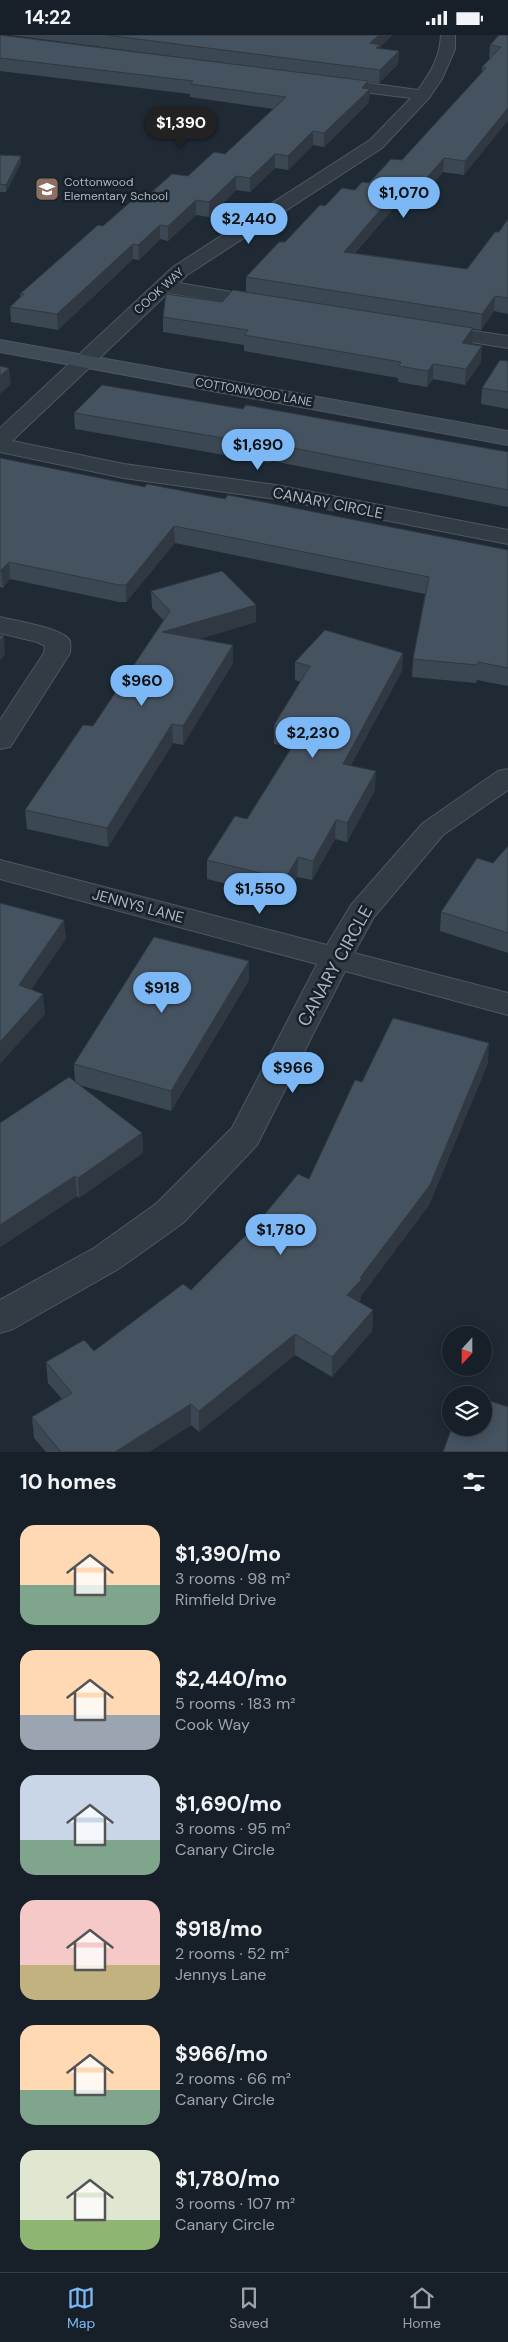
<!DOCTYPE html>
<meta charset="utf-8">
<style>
:root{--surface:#172028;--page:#202830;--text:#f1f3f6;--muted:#9ea3a8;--line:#363e45;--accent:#7db8f6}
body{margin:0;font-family:"DM Sans",sans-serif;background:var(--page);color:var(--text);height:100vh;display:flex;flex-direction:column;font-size:19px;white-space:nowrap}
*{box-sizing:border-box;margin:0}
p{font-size:16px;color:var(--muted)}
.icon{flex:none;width:28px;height:28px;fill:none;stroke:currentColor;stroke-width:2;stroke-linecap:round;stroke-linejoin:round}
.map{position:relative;height:1417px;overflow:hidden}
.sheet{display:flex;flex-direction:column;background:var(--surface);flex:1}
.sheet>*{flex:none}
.needle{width:32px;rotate:201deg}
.buttons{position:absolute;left:442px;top:1291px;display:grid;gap:10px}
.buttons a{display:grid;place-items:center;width:50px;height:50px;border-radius:50%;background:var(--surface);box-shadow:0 2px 12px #0003,0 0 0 1px var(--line);font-size:25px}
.price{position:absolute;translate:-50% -42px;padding:0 11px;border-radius:18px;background:var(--accent);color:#111;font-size:16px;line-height:32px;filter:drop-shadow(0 1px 2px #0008)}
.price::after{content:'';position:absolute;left:50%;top:30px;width:15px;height:11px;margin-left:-8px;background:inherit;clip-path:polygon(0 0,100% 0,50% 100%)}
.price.active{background:#222;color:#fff}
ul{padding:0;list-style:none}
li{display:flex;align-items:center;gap:15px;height:125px;padding:0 20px}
li span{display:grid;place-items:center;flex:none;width:140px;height:100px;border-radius:15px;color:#555}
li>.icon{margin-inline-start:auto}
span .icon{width:60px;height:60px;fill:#fffc;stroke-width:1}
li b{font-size:21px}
h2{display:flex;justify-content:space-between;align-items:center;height:60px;padding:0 20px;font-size:21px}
.status{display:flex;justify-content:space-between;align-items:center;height:35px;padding:0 25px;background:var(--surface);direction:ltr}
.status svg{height:14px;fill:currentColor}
.tabs{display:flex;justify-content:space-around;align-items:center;height:70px;border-top:1px solid var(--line);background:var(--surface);font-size:14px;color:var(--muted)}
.tabs a{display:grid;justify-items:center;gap:2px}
.tabs .active{color:var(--accent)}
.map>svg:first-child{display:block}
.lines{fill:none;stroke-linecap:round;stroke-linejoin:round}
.minor-casing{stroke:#4d5761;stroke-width:2}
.secondary-casing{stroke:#4d5761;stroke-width:2}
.minor{fill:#323c45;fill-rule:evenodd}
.secondary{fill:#404b58;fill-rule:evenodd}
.wall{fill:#3b4752}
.shaded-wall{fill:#303942}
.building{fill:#45525f;stroke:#303942}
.labels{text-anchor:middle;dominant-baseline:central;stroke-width:5;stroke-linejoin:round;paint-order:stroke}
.far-poi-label{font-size:12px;fill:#acb7c3;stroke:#182129;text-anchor:start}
.far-street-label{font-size:12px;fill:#acb7c3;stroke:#182129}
.street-label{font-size:15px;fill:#acb7c3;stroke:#182129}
.near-street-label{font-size:18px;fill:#acb7c3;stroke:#182129}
</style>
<div class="status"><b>14:22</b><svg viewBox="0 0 49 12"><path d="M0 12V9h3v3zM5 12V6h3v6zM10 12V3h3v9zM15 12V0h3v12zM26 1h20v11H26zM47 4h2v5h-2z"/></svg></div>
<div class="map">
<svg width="508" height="1417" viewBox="0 0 508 1417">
<rect width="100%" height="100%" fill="#1f2a35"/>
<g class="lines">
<!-- minor casing -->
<g class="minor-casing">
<path id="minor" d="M441,0H455V14L442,44L429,63L382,113L187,240L179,248L272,264L275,268L272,272L265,274L168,258L12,406L124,429L276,450L508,495V509L276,464L124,443L0,417V393L173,232L370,105L411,63L331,53L325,51L323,48L325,45L331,43L418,55C431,37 440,22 441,0Z
M435,290L508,301V313L428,300L425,296L428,292Z
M0,582C15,586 64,593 70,606C71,610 70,614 70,618L14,706L10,712L0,714V685L44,618L45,611L37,607L0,598Z
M508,734V755L443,800L374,882L354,918L508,958V980L345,936L257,1110L183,1188L120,1233L13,1294L0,1298V1265L94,1213L157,1168L232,1093L317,929L0,844V825L327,910L351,870L423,788L498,736Z"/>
</g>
<!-- secondary casing -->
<g class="secondary-casing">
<path id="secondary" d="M0,305L508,396V410L0,317Z"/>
</g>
<!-- minor -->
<use href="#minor" class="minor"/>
<!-- secondary -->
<use href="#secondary" class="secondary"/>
</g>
<!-- wall -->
<path class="wall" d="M0,0L247,31L10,0H392L380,12V14L399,16L398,29L379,48L368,47V53L370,54L369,67L324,112L313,110L288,135L275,133L250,157L236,155L209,182L196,180L168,206L160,204L139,225L133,224L58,295L11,287L10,272L20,262V259L103,191L143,165L188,141L225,119L274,74L190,62V59L0,36Z
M508,0L464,140L443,137L421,162L405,160L355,218L467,234L499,197L508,184V279L494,276L481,295L246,257V242L325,171L355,155L369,148L402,125L482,37V32L491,23H489L490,10Z
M0,120L21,128L6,157H0Z
M163,282L471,309L481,327L465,350L433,344L427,352L398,347V343L244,316V310L163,297Z
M508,326V374L481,369L482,353Z
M74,378L508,417V472L272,426L270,428L75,394Z
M0,423L145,452L225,464L508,515V651L477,645L476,648L412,642L413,624L425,559L175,508L126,567H119L10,544L3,553L0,552Z
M151,556L256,587L199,604L233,628L183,710L173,708L108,812L27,794L25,775L93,691L164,586L152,573Z
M403,618L402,636L351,730L375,755L347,807L335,804L312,845L297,842L285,863L207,844V825L247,784L292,712L274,709V690L301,647L295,645V627Z
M508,811V918L440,896L441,877L493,828Z
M249,926V945L171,1076L79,1050L142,1098L143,1118L79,1163L77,1161L0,1212V1088L75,1047L74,1029Z
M488,1028L429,1170L361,1261V1264L359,1267L373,1275L372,1296L332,1342L295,1320L199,1397L191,1390L149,1417H46L34,1403L32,1382L62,1364L48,1348L46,1327L94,1316L191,1255L309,1144L362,1047Z"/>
<!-- shaded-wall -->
<path class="shaded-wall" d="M379,0H392L380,12L379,22L370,8Z
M399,16L398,29L379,48L380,35Z
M368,46V55L370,54L369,67L324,112V98L362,53Z
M508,73V86L464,140L465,126Z
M313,96V110L288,135V121Z
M275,119V133L250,157V143Z
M21,121V128L6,157V150Z
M444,123L443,137L421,162L422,148Z
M236,141V155L209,182V167Z
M405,146V160L343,231L344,217Z
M196,165V180L168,206V191Z
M160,190V204L139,225L138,210Z
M133,209V224L58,295L57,279Z
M495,261L494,276L481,295L482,279Z
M473,293L472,309L462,308Z
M482,311L481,327L465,350L466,334Z
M433,329V344L427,352L428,336Z
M9,333L11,349L0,359V341Z
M272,409V426L270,428L271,411Z
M174,491L175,508L126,567V550Z
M9,527L10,544L3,553L1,535Z
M256,570V587L162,615V597Z
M4,601L5,619L0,626V606Z
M233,610V628L183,710V691Z
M403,618L402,636L342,747L343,729Z
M172,689L173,708L108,812L107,793Z
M376,736L375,755L347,807V788Z
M336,785L335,804L312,845L313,826Z
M298,822L297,842L285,863V844Z
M64,885L66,904L21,970L19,950Z
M249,926V945L171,1076V1056Z
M43,959L45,979L0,1029V1007Z
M489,1008L488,1028L429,1170L361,1261V1264L347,1280V1260L360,1243Z
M142,1098L143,1118L79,1163L78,1143Z
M75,1141L77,1161L0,1212V1190Z
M373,1275L372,1296L332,1342V1322Z
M295,1299V1320L199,1397V1376Z
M191,1369V1390L149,1417H115Z"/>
<!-- building -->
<path class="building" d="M0,0L368,46L362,53L370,54L324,98L313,96L288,121L275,119L250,143L236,141L209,167L196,165L168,191L160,190L138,210L133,209L57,279L10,272L24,259H20L98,190L103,191L135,163L143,165L172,139L188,141L214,117L225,119L286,62L190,49L193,46L0,23Z
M106,0H379L370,8L380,10L376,13L399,16L380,35Z
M499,0H508V73L465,126L444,123L422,148L405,146L344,217L467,234L495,197H499L508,184V263L495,261L482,279L246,242L279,207H285L320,170L325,171L342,153L355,155L362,147L369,148L391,124L402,125L486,33L482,32L501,12L490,10Z
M0,120L21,121L6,150L0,149Z
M233,255L473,293L462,308L482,311L466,334L433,329L428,336L399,331L401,327L244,300L248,295L163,282L166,259L222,267Z
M500,325L508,326V357L482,353Z
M0,331L9,333L0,341Z
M102,350L243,374L246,370L508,417V455L272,409L271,411L74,378Z
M0,423L145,452L147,449L225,464L228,460L508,515V633L478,627L477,630L413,624L429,542L174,491L126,550H119L9,527L1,535H0Z
M222,536L256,570L162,597L233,610L183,691L172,689L107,793L25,775L83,690L93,691L170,576L151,556Z
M325,595L403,618L343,729L376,736L347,788L336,785L313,826L298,822L285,844L207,825L235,781L247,784L302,696L274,690L310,631L295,627Z
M0,600L4,601L0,606Z
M508,811V898L441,877L477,823L493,828Z
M0,868L64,885L19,950L43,959L0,1007Z
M154,902L249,926L171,1056L74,1029Z
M393,983L489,1008L430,1150L360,1243L362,1244L347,1260L373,1275L332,1322L295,1299L199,1376L191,1369L115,1417H61L32,1382L72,1358L46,1327L84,1305L94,1316L183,1249L191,1255L255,1191L298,1139L309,1144L355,1045L362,1047Z
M69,1042L142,1098L78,1143L75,1141L0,1190V1088Z
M465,1358L472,1360H464Z
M484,1364L508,1372V1417H443L452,1392H484Z"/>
<!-- icons -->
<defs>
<g id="school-square" transform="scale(1.25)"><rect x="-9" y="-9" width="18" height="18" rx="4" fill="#8d6e63" stroke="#182129"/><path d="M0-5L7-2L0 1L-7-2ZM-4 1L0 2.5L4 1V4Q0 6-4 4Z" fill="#fff"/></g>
</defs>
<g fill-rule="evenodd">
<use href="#school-square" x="47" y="154"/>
</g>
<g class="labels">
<!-- far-poi labels -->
<g class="far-poi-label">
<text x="64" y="147">Cottonwood<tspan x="64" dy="14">Elementary School</tspan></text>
</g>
<!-- far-street labels -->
<g class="far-street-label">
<text transform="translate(159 256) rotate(-42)">COOK WAY</text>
<text transform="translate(254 357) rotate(10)">COTTONWOOD LANE</text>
</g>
<!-- street labels -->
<g class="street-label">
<text transform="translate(328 468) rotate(11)">CANARY CIRCLE</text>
<text transform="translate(138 871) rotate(15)">JENNYS LANE</text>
</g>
<!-- near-street labels -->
<g class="near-street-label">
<text transform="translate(335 931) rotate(-61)">CANARY CIRCLE</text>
</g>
</g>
</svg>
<div class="buttons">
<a><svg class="needle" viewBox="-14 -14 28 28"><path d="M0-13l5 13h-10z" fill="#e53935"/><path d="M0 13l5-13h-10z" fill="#9ea3a8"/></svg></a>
<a><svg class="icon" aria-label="layers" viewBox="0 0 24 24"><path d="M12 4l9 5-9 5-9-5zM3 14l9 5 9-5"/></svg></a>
</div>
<b class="price active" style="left:181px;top:114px">$1,390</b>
<b class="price" style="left:404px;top:184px">$1,070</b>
<b class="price" style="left:249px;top:210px">$2,440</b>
<b class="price" style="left:258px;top:436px">$1,690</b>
<b class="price" style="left:142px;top:672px">$960</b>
<b class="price" style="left:313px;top:724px">$2,230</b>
<b class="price" style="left:260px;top:880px">$1,550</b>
<b class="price" style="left:162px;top:979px">$918</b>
<b class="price" style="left:293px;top:1059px">$966</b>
<b class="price" style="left:281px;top:1221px">$1,780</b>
</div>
<section class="sheet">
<h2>10 homes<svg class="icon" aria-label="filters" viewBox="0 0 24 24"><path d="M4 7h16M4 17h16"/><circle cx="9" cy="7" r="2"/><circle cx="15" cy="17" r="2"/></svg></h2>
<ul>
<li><span style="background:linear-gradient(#ffd9b3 60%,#7fa58c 0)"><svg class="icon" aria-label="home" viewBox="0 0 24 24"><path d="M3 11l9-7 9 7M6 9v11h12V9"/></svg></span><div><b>$1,390/mo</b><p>3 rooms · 98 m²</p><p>Rimfield Drive</p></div></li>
<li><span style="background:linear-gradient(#ffd9b3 65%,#9aa5b1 0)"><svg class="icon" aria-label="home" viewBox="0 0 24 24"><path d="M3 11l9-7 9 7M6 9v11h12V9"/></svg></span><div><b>$2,440/mo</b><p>5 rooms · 183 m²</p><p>Cook Way</p></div></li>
<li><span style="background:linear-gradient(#c9d6e8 65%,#7fa58c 0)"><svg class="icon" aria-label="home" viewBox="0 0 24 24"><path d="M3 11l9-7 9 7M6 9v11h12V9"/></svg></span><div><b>$1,690/mo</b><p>3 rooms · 95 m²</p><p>Canary Circle</p></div></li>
<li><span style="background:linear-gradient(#f6c9c9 65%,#c2b280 0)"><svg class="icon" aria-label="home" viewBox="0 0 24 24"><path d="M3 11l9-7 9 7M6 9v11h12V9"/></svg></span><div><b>$918/mo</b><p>2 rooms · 52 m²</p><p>Jennys Lane</p></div></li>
<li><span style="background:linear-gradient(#ffd9b3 65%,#7fa58c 0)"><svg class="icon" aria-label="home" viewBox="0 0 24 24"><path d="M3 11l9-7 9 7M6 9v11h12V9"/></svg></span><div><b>$966/mo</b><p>2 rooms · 66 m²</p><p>Canary Circle</p></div></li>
<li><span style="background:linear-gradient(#dfe7d0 70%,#8fb573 0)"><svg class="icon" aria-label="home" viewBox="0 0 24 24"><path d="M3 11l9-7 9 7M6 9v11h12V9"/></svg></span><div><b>$1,780/mo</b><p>3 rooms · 107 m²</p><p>Canary Circle</p></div></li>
</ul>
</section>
<nav class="tabs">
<a class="active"><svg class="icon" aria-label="map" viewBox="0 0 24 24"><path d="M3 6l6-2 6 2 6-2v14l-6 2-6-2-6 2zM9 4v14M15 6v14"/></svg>Map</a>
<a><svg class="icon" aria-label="saved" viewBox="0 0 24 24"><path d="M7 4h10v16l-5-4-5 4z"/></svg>Saved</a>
<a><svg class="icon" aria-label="home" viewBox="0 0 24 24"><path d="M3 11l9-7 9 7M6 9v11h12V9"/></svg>Home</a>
</nav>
